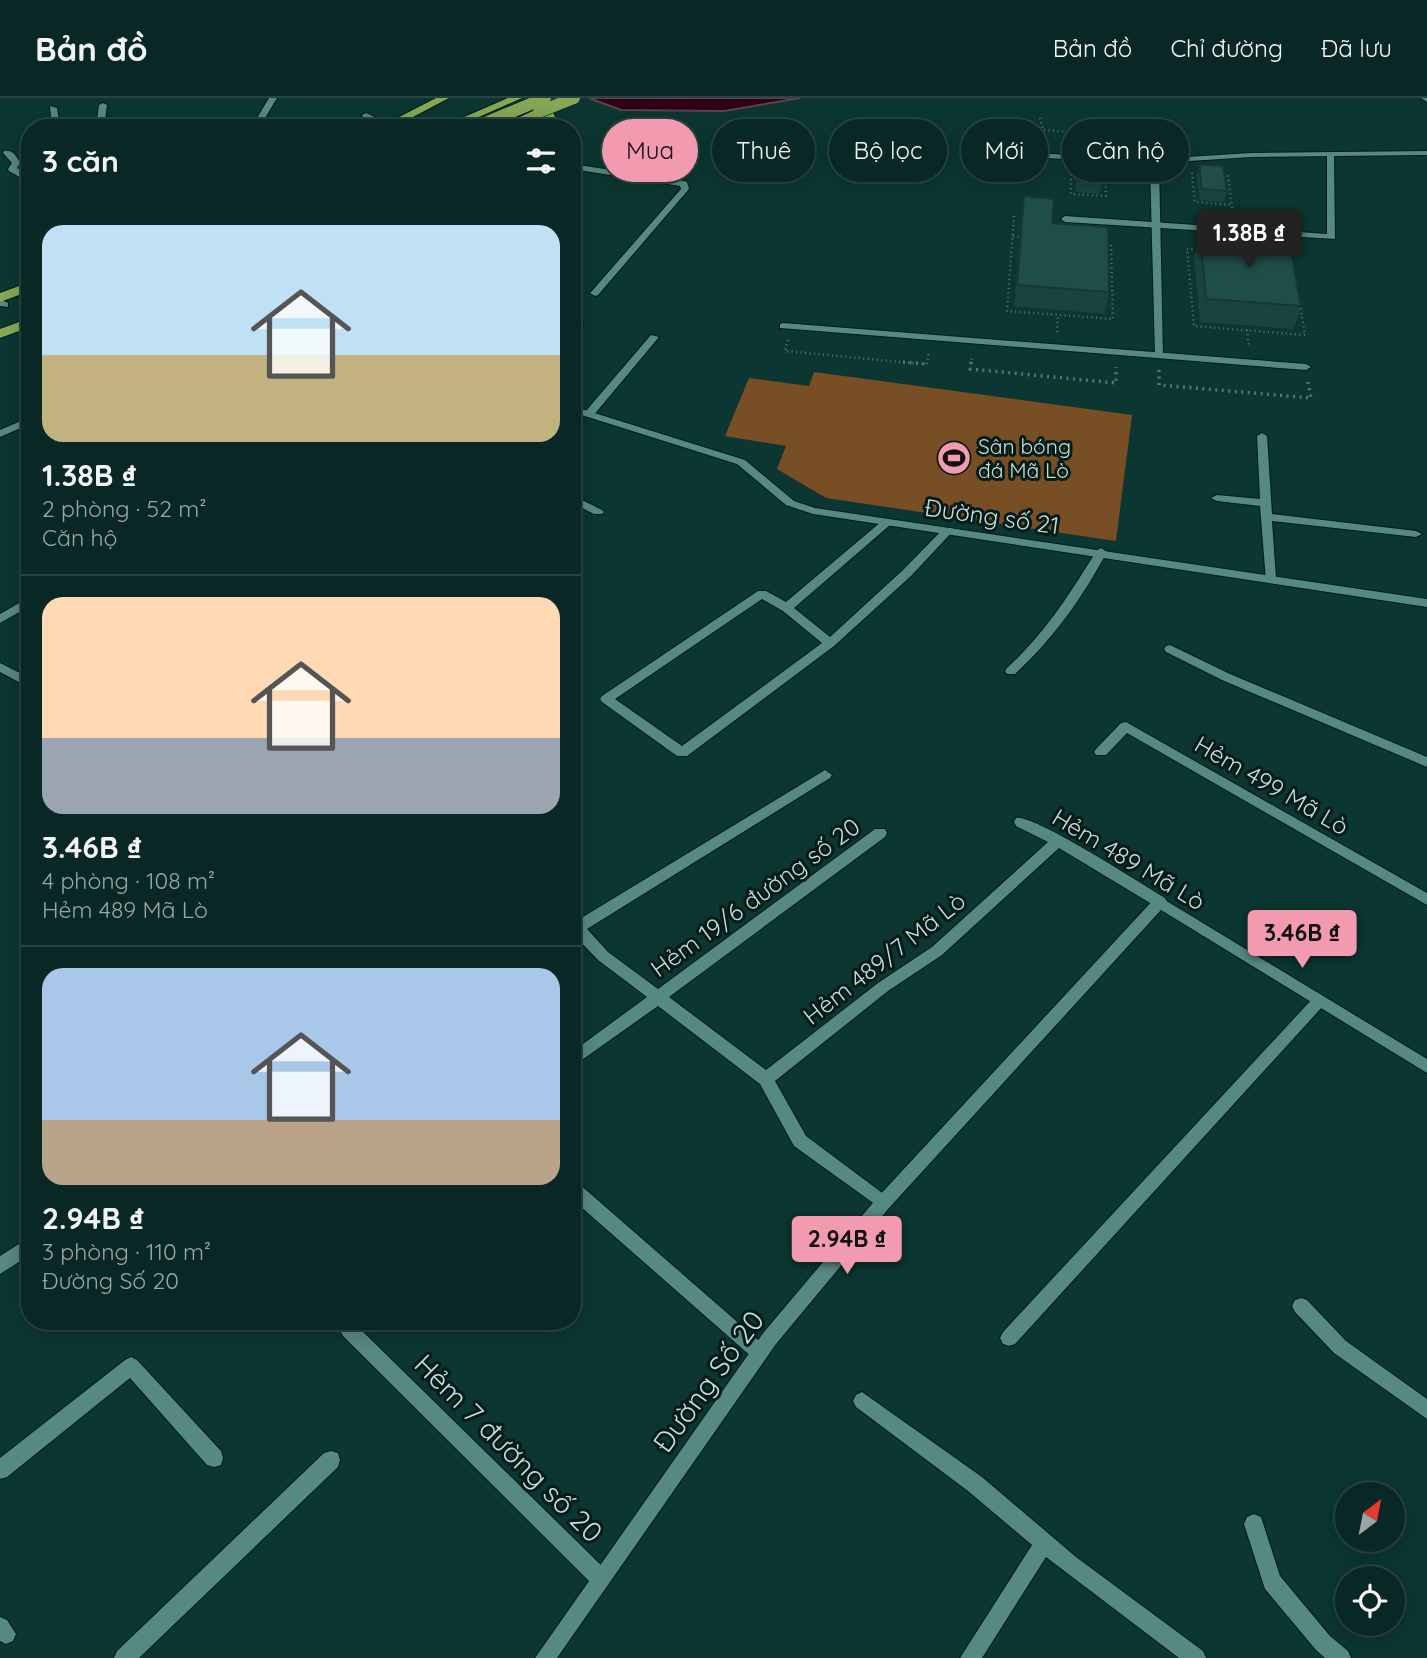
<!DOCTYPE html>
<html lang="vi">
<meta charset="utf-8">
<style>
:root{--surface:#092825;--page:#12302d;--text:#f1f3f6;--muted:#99a6a7;--line:#294442;--accent:#f29ab0}
body{margin:0;font-family:Quicksand,sans-serif;background:var(--page);color:var(--text);height:100vh;display:flex;flex-direction:column;font-size:26px;white-space:nowrap}
*{box-sizing:border-box;margin:0}
p{font-size:23px;color:var(--muted)}
.icon{flex:none;width:38px;height:38px;fill:none;stroke:currentColor;stroke-width:2;stroke-linecap:round;stroke-linejoin:round}
.map{position:relative;flex:1;overflow:hidden}
.sheet{position:absolute;left:21px;top:21px;width:560px;height:1211px;display:flex;flex-direction:column;background:var(--surface);border-radius:28px;box-shadow:0 4px 18px #0003,0 0 0 2px var(--line)}
.sheet>*{flex:none}
.top-card{position:absolute;left:602px;top:21px;width:665px;height:63px;display:flex;gap:14px}
.needle{width:46px;rotate:32deg}
.buttons{position:absolute;left:1335px;top:1384px;display:grid;gap:14px}
.buttons a{display:grid;place-items:center;width:70px;height:70px;border-radius:50%;background:var(--surface);box-shadow:0 4px 18px #0003,0 0 0 2px var(--line);font-size:35px}
.price{position:absolute;translate:-50% -60px;padding:0 16px;border-radius:7px;background:var(--accent);color:#111;font-size:23px;line-height:46px;filter:drop-shadow(0 2px 4px #0008)}
.price::after{content:'';position:absolute;left:50%;top:42px;width:21px;height:16px;margin-left:-10px;background:inherit;clip-path:polygon(0 0,100% 0,50% 100%)}
.price.selected{background:#222;color:#fff}
ul{padding:0;list-style:none}
li{display:grid;align-content:center;gap:14px;height:371px;padding:0 21px}
li+li{border-top:2px solid var(--line)}
li span{display:grid;place-items:center;height:217px;border-radius:21px;color:#555}
li>.icon{margin-inline-start:auto}
span .icon{width:126px;height:126px;fill:#fffc;stroke-width:1}
li b{font-size:30px}
h2{display:flex;justify-content:space-between;align-items:center;height:84px;padding:0 21px;font-size:30px}
.chip{padding:0 24px;border-radius:32px;background:var(--surface);box-shadow:0 4px 18px #0003,0 0 0 2px var(--line);font-size:24px;line-height:63px}
.chip.selected{background:var(--accent);color:#111}
header{display:flex;align-items:center;gap:42px;box-sizing:border-box;height:98px;padding:0 35px;background:var(--surface);border-bottom:2px solid var(--line)}
header strong{font-size:33px}
nav{display:flex;gap:38px;margin-inline-start:auto;font-size:24px}
.map>svg:first-child{display:block}
.green{fill:#784e24}
.water{fill:#2e0011;stroke:#5b434d;stroke-width:2}
.lines{fill:none;stroke-linecap:round;stroke-linejoin:round}
.service-casing{stroke:#011c18;stroke-width:2}
.minor-casing{stroke:#011c18;stroke-width:2}
.trunk-casing{stroke:#011c18;stroke-width:2}
.path-far1{stroke:#537772;stroke-width:2.5;stroke-dasharray:1 3.5;stroke-linecap:butt}
.path{stroke:#537772;stroke-width:3.5;stroke-dasharray:2 4.5;stroke-linecap:butt}
.service{fill:#558981;fill-rule:evenodd}
.minor{fill:#558981;fill-rule:evenodd}
.trunk{fill:#84a655;fill-rule:evenodd}
.trunk-bridge-casing{stroke:#011c18;stroke-width:13;stroke-linecap:butt}
.trunk-bridge{stroke:#84a655;stroke-width:12}
.wall{fill:#1b433e}
.building{fill:#1f4e48;stroke:#163732;stroke-width:2}
.labels{text-anchor:middle;dominant-baseline:central;stroke-width:6;stroke-linejoin:round;paint-order:stroke}
.far-poi-label{font-size:21px;fill:#c4ded9;stroke:#051b18;text-anchor:start}
.street-label{font-size:24px;fill:#c4ded9;stroke:#051b18}
.near-street-label{font-size:28px;fill:#c4ded9;stroke:#051b18}
</style>
<header>
<strong>Bản đồ</strong>
<nav><a>Bản đồ</a><a>Chỉ đường</a><a>Đã lưu</a></nav>
</header>
<div class="map">
<svg width="1427" height="1560" viewBox="0 0 1427 1560">
<rect width="100%" height="100%" fill="#0c3631"/>
<!-- green -->
<path class="green" d="M814,274L1132,317L1116,443L826,400L777,371L786,348L725,338L749,280L809,288Z"/>
<!-- water -->
<path class="water" d="M589,0H800L724,13L621,12Z"/>
<g class="lines">
<!-- service casing -->
<g class="service-casing">
<path id="service" d="M269,0H277L259,30H251Z
M1421,0H1427V4Z
M103,5L107,7L104,30H96L99,7Z
M50,8L57,10L60,30L52,29Z
M366,15L390,26L391,28L384,30L363,19L362,17Z
M1136,40L1170,42L1172,61L1168,64L1164,61L1163,46L1140,45V60L1160,61V65L999,58L995,56L999,54L1132,59V42Z
M4,53C12,51 17,58 20,65L17,70L30,79V85L9,73L8,71L12,65L3,55Z
M1327,54L1334,56L1335,141L1065,124L1061,121L1065,118L1327,136Z
M572,66L684,83L687,84L689,91L598,197L595,198L590,195L592,193L681,91L680,88L572,71Z
M575,223L583,225L572,235V226Z
M783,225L1306,266L1311,269L1306,272L780,230V226Z
M651,237L659,239L593,318H585V314Z
M30,319V326L0,339V332Z
M1262,335L1267,338L1272,416L1416,433L1422,436L1416,439L1272,423L1276,480L1274,483H1266L1260,408L1217,403L1211,400L1217,397L1260,401L1257,338Z
M572,397L602,412L604,414L602,416H594L572,405Z
M886,422L892,425L890,427L794,510L830,539L903,472L944,430H952L954,432L911,478L834,548L687,658H677L602,604L600,601L602,598L758,493H766L786,504L882,423ZM762,501L783,513L822,545L682,648L615,601Z
M1101,450L1107,454C1082,500 1054,540 1015,576H1007L1005,573L1007,570C1046,534 1069,497 1097,452Z
M30,499V508L0,525V516Z
M1170,547L1230,576L1427,659V669L1222,582L1166,554L1164,551L1166,548Z
M0,565L30,580V590L0,574Z
M1126,624L1427,795V807L1127,635L1106,657H1096L1094,654L1096,651L1121,625Z
M825,672L832,677L830,680L587,831L608,854L658,891L875,731H885L887,735L885,739L669,899L766,972L878,885L932,849L1048,744L1016,728L1014,724L1016,720C1034,716 1143,787 1165,800L1167,804L1165,808H1155L1059,750L942,857L888,893L775,983L806,1038L889,1100L891,1105L889,1110L883,1112L794,1048L760,986L658,908L572,969V954L647,899L598,862L575,838L572,839V820L578,822Z
M1319,897L1324,899L1326,903L1324,907L1015,1246L1009,1248L1003,1246L1000,1240L1003,1234L1314,899Z
M572,1083L578,1085L765,1248L768,1254L765,1260L759,1262L753,1260L572,1101Z
M30,1139V1157L0,1176V1158Z
M1301,1200L1307,1202L1346,1243L1427,1301V1321L1334,1255L1295,1214L1292,1208L1295,1202Z
M349,1224L355,1226L606,1472L609,1479L606,1486L599,1489L592,1486L343,1238L340,1232L343,1226Z
M131,1259L137,1262L221,1353L223,1360L221,1367L214,1369L207,1367L130,1280L7,1379L0,1381V1360L125,1262Z
M862,1294L982,1379L1076,1459L1203,1553L1206,1560H1179L1046,1459L982,1560H960L1032,1447L968,1393L856,1309L853,1303L856,1297Z
M331,1353L338,1355L340,1362L338,1369L139,1560H114L117,1553L324,1355Z
M1254,1416L1261,1419L1280,1478L1330,1538L1348,1553L1351,1560H1325L1316,1552L1265,1491L1244,1426L1247,1419Z"/>
</g>
<!-- minor casing -->
<g class="minor-casing">
<path id="minor" d="M1427,53V57L1251,59L1159,65L1163,257L1155,259L1150,66L1154,61L1251,55Z
M0,201L8,205V209L0,208Z
M572,308L745,362L794,403L815,410L1427,501V509L813,416L786,407L737,366L572,314Z
M1160,799L1427,961V975L1161,812L889,1110L776,1246L557,1560H535L764,1234L877,1100L1155,800Z
M0,1519L7,1522L16,1536L13,1543L6,1546L0,1543Z"/>
</g>
<!-- trunk casing -->
<g class="trunk-casing">
<path id="trunk" d="M436,0H449L392,30H378Z
M508,0H522L454,30H439Z
M529,1L552,13L558,24L553,30H541L546,23L543,16L511,30H496L535,12L524,4Z
M30,184V193L0,204V195Z
M30,220V229L0,240V231Z"/>
</g>
<!-- path-far1 -->
<path class="path-far1" d="M1040,20L1043,32L1082,35
M1098,36L1124,38
M1071,72V96L1106,98L1105,76
M1192,75L1195,104L1232,107
M1224,77H1228L1233,117
M1014,118L1007,213L1113,221L1111,146L1105,145
M1013,138L1023,139
M1187,151L1292,159L1305,237L1194,228Z
M1247,232L1249,248
M1057,234L1058,217
M788,242L785,253L922,266
M927,266L929,254
M971,266L972,257"/>
<!-- path -->
<path class="path" d="M903,264L927,266V264
M971,264L970,271L1116,285V269
M1159,272V287L1311,300L1308,284"/>
<!-- service -->
<use href="#service" class="service"/>
<!-- minor -->
<use href="#minor" class="minor"/>
<!-- trunk -->
<use href="#trunk" class="trunk"/>
<!-- trunk-bridge casing -->
<g class="trunk-bridge-casing">
<path id="trunk-bridge" d="M539,14L574,0
M473,30L545,0"/>
</g>
<!-- trunk-bridge -->
<use href="#trunk-bridge" class="trunk-bridge"/>
</g>
<!-- wall -->
<path class="wall" d="M1078,30L1101,44L1099,54L1102,85L1100,96L1076,94V64L1078,54H1076V41Z
M1199,66L1227,93L1224,104L1200,102L1197,78Z
M1024,98L1052,125L1109,194L1104,216L1014,208L1021,119Z
M1200,136L1301,208L1294,231L1200,224L1194,158Z"/>
<!-- building -->
<path class="building" d="M1078,30L1101,32V44L1078,43Z
M1078,53L1101,54L1102,85L1078,83Z
M1199,66L1223,68L1227,93L1202,91Z
M1024,98L1054,101L1052,125L1108,129L1109,194L1017,187Z
M1200,136L1289,143L1301,208L1206,201Z"/>
<!-- icons -->
<defs>
<g id="stadium-disc" transform="scale(1.75)"><circle r="9.5" fill="#f29ab0" stroke="#051b18"/><path d="M0-5a6.5 5 0 1 0 0 10a6.5 5 0 1 0 0-10ZM-3.5-1.8h7v3.6h-7Z" fill="#111"/></g>
</defs>
<g fill-rule="evenodd">
<use href="#stadium-disc" x="954" y="360"/>
</g>
<g class="labels">
<!-- far-poi labels -->
<g class="far-poi-label">
<text x="978" y="348">Sân bóng<tspan x="978" dy="24">đá Mã Lò</tspan></text>
</g>
<!-- street labels -->
<g class="street-label">
<text transform="translate(992 418) rotate(8)">Đường số 21</text>
<text transform="translate(1272 687) rotate(30)">Hẻm 499 Mã Lò</text>
<text transform="translate(1129 761) rotate(31)">Hẻm 489 Mã Lò</text>
<text transform="translate(755 799) rotate(-36)">Hẻm 19/6 đường số 20</text>
<text transform="translate(884 860) rotate(-38)">Hẻm 489/7 Mã Lò</text>
</g>
<!-- near-street labels -->
<g class="near-street-label">
<text transform="translate(708 1283) rotate(-54)">Đường Số 20</text>
<text transform="translate(509 1350) rotate(45)">Hẻm 7 đường số 20</text>
</g>
</g>
</svg>
<div class="buttons">
<a><svg class="needle" viewBox="-14 -14 28 28"><path d="M0-13l5 13h-10z" fill="#e53935"/><path d="M0 13l5-13h-10z" fill="#99a6a7"/></svg></a>
<a><svg class="icon" aria-label="locate" viewBox="0 0 24 24"><circle cx="12" cy="12" r="6"/><path d="M12 2v4M12 18v4M2 12h4M18 12h4"/></svg></a>
</div>
<b class="price selected" style="left:1249px;top:172px">1.38B ₫</b>
<b class="price" style="left:1302px;top:872px">3.46B ₫</b>
<b class="price" style="left:847px;top:1178px">2.94B ₫</b>
<div class="top-card">
<a class="chip selected">Mua</a>
<a class="chip">Thuê</a>
<a class="chip">Bộ lọc</a>
<a class="chip">Mới</a>
<a class="chip">Căn hộ</a>
</div>
<section class="sheet">
<h2>3 căn<svg class="icon" aria-label="filters" viewBox="0 0 24 24"><path d="M4 7h16M4 17h16"/><circle cx="9" cy="7" r="2"/><circle cx="15" cy="17" r="2"/></svg></h2>
<ul>
<li><span style="background:linear-gradient(#bfe0f5 60%,#c2b280 0)"><svg class="icon" aria-label="home" viewBox="0 0 24 24"><path d="M3 11l9-7 9 7M6 9v11h12V9"/></svg></span><div><b>1.38B ₫</b><p>2 phòng · 52 m²</p><p>Căn hộ</p></div></li>
<li><span style="background:linear-gradient(#ffd9b3 65%,#9aa5b1 0)"><svg class="icon" aria-label="home" viewBox="0 0 24 24"><path d="M3 11l9-7 9 7M6 9v11h12V9"/></svg></span><div><b>3.46B ₫</b><p>4 phòng · 108 m²</p><p>Hẻm 489 Mã Lò</p></div></li>
<li><span style="background:linear-gradient(#a9c7e8 70%,#b9a48a 0)"><svg class="icon" aria-label="home" viewBox="0 0 24 24"><path d="M3 11l9-7 9 7M6 9v11h12V9"/></svg></span><div><b>2.94B ₫</b><p>3 phòng · 110 m²</p><p>Đường Số 20</p></div></li>
</ul>
</section>
</div>
